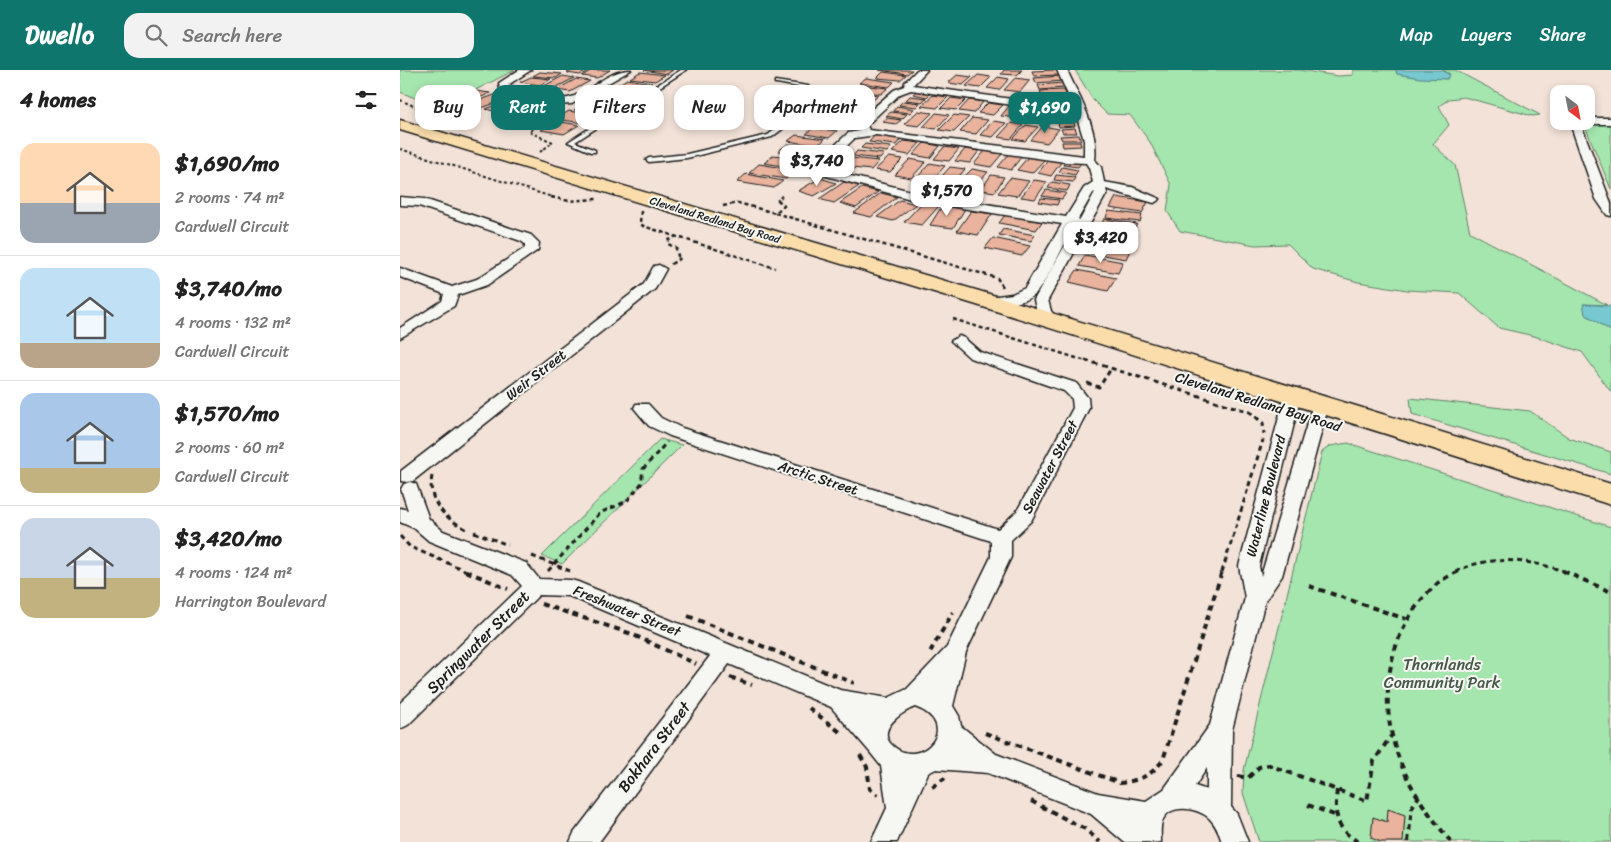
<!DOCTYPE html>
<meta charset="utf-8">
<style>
:root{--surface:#fff;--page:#f2f2f2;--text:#222;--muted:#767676;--line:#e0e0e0;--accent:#0f766e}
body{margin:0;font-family:Sriracha,sans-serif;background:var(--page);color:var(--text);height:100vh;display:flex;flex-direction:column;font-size:19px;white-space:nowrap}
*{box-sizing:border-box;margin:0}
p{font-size:16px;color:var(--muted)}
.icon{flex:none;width:28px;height:28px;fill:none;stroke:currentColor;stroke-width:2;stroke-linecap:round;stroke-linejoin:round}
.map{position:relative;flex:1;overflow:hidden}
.details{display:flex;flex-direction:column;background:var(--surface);width:400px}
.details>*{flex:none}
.hud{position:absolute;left:15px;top:15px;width:475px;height:45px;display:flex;gap:10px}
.needle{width:32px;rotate:148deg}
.fabs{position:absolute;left:1150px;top:15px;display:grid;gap:10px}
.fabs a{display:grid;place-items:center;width:45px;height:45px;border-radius:10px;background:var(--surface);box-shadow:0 2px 8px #0003;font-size:25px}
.price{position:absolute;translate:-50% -42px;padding:0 11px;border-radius:10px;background:#fff;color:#222;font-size:16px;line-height:32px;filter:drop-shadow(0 1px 2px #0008)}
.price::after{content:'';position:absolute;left:50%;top:30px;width:15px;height:11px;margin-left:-8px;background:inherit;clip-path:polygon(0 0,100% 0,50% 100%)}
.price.active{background:var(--accent);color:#fff}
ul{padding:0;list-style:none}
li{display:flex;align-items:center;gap:15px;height:125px;padding:0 20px}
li+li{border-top:1px solid var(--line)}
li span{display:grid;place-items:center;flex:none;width:140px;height:100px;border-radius:15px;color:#555}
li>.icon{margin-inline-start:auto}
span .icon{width:60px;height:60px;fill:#fffc;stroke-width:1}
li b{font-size:21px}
h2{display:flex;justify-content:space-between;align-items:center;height:60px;padding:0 20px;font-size:21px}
.chip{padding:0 18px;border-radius:15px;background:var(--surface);box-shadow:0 2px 8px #0003;font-size:18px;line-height:45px}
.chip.active{background:var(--accent);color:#fff}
header{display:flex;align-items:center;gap:30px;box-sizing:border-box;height:70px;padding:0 25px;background:var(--accent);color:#fff}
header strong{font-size:24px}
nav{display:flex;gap:28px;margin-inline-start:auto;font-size:18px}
.search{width:350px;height:45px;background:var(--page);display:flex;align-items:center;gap:12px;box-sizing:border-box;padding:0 18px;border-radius:15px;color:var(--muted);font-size:19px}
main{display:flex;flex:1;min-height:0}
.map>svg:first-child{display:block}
.green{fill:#a5e6ae;stroke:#608165}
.water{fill:#77c8d0;stroke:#538388}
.building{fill:#e9b39d;stroke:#1c1c1c}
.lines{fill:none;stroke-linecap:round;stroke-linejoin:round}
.lane-casing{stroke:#1c1c1c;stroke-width:3}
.street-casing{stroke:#1c1c1c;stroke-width:3}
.highway-casing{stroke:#1c1c1c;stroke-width:3}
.path-far3{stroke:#1c1c1c;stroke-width:2;stroke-dasharray:3 2.5;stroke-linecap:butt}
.path-far2{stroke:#1c1c1c;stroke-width:2.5;stroke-dasharray:4 3;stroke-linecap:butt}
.path-far1{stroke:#1c1c1c;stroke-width:3;stroke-dasharray:5 4;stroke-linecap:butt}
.path{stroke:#1c1c1c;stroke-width:4;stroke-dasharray:6 5;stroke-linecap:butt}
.lane{fill:#f6f6f2;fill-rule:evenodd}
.street{fill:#f6f6f2;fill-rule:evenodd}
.highway{fill:#faddab;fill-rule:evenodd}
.labels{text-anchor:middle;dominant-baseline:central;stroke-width:4;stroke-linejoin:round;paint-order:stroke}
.far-street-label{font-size:11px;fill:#1c1c1c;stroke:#f6f6f2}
.street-label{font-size:14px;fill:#1c1c1c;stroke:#f6f6f2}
.near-street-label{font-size:16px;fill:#1c1c1c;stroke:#f6f6f2}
.near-park-label{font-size:16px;fill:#455948;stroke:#f6f6f2}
</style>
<header>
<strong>Dwello</strong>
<div class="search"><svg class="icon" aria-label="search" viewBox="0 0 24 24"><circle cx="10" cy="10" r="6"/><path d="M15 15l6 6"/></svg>Search here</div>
<nav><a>Map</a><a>Layers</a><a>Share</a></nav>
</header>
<main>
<section class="details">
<h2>4 homes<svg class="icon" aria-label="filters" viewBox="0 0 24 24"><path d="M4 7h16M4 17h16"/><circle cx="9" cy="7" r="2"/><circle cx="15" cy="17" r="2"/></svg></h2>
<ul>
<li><span style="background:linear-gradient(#ffd9b3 60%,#9aa5b1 0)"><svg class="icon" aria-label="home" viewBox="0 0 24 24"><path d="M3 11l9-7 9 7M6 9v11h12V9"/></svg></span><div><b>$1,690/mo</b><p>2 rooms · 74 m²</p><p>Cardwell Circuit</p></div></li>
<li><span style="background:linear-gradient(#bfe0f5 75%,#b9a48a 0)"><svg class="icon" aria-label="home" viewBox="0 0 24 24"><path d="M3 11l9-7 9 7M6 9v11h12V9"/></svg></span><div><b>$3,740/mo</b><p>4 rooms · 132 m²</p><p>Cardwell Circuit</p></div></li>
<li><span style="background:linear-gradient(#a9c7e8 75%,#c2b280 0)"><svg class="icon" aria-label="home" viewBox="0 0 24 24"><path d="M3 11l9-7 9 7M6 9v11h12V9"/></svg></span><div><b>$1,570/mo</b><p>2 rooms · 60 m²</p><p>Cardwell Circuit</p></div></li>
<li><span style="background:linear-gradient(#c9d6e8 60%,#c2b280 0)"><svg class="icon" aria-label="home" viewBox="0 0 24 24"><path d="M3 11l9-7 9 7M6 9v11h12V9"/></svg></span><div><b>$3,420/mo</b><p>4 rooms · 124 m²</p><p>Harrington Boulevard</p></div></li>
</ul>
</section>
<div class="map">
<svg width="1211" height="772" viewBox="0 0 1211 772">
<rect width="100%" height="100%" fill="#f2e2d8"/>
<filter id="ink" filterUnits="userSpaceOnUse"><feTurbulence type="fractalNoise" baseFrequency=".02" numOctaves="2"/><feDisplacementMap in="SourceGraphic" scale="10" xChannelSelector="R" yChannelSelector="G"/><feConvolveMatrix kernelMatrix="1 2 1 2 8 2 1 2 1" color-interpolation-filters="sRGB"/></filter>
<g filter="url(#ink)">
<!-- green -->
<path class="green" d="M0,0H115L40,38L0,22Z
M675,0H899L938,6L953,5V0H996L997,4L1047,9L1050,4L1042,0H1055L1140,45L1132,46L1064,27L1049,29L1039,36L1049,55L1033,74L1055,95L1070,162L1207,235L1184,234L1185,244L1211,261V322L1182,282L1134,266L1099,258L1059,223L1007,220L958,212L913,199L888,174L855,175L780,161L767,141L771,115L750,72L730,45L707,44L693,30Z
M1192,54H1211V119L1185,56Z
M1010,328L1130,341L1169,368L1211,382V404L1012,344Z
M260,369L282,375L162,494L142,486Z
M948,373L1211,457V772H859L843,723L844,700L922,382L930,376Z"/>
<!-- water -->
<path class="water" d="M996,0H1042L1050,5L1047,9L1020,8L997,4Z
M1183,234L1211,236V261L1185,244Z"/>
<!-- building -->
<path class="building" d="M173,0H189L180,5L167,3Z
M192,0H210L197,8L182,6Z
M244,0H273L267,4Z
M479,0H512L507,4Z
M604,0H622L617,5L601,4Z
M657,0L659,5L634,6L632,1Z
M140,2L162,4L156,8L133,6Z
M240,2L265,5L255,11L230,8Z
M483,2L506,5L500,10L477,8Z
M557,5L572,7L563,15L548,13Z
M578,5L591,7L580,18L566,16Z
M163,6L174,8L153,19L142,17Z
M661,6L663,11L636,13L634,8Z
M131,7L151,9L140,15L120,12Z
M598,7L609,9L599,20L587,18Z
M466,8L494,12L489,17L459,13Z
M615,8L630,10L620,22L604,20Z
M176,9L190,11L170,22L156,20Z
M227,9L252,13L242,19L216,16Z
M662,13L664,18L640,20L638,15Z
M460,15L488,18L481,24L454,20Z
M214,17L240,20L229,28L203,24Z
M664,20L667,26L643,28L640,21Z
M76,21L90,23L65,35L51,32Z
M450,21L479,25L471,32L442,28Z
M517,21L531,23L527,27L513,24Z
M97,24L109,28L76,40L64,36Z
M533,25L548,27L537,38L521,36Z
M199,26L223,29L214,35L190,32Z
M510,26L526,28L522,32L506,30Z
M113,28L123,31L97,42L86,39Z
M551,28L566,30L556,40L541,38Z
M569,30L583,32L574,43L559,41Z
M128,31L139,35L110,47L98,43Z
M439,31L465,34L460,38L434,35Z
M503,31L520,33L516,37L499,35Z
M186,33L212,36L201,43L174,40Z
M588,33L603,35L593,45L578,43Z
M141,36L152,39L123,52L111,49Z
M497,36L514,39L510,43L493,41Z
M609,36L625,38L617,48L601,46Z
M435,37L461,40L456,45L429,42Z
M630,38L653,41L644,52L622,49Z
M670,39L672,43L657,44L655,40Z
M169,41L196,46L183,53L156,49Z
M518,41L532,43L519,56L504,54Z
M491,42L507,44L502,49L486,46Z
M426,43L453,46L448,51L420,47Z
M536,43L549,45L536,59L523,57Z
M554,45L569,47L554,62L539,60Z
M672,45L674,49L659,50L657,46Z
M487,48L501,50L496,54L482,52Z
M572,48L588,50L576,64L560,62Z
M419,49L446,53L438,59L411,55Z
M156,51L179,55L164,64L141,60Z
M593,51L606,53L593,67L580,65Z
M673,51L675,56L659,57L658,52Z
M611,53L623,55L611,69L598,67Z
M626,55L638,57L625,71L613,69Z
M643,56L659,59L647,73L631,70Z
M413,58L437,61L429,68L406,64Z
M675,58L677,63H663L661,59Z
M396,65L425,69L417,76L388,71Z
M475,65L502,67L496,75L469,72Z
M679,65L681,70H662L660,66Z
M504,71L520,73L509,85L492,82Z
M662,72H680L681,76L663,77Z
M524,73L540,76L530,88L513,85Z
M388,74L418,78L409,86L378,81Z
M465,74L491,77L487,82L461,78Z
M544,77L559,79L549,91L534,89Z
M565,79L579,81L570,93L555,91Z
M457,81L484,84L480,89L453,86Z
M585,81L602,84L591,97L574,94Z
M609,84L622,86L611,100L598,97Z
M374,85L406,90L396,98L364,93Z
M629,86L645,89L632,103L617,100Z
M489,87L503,89L490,102L475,100Z
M451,88L479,91L471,100L443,97Z
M510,89L526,92L511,108L495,105Z
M649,89L662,91L651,106L638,103Z
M666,90L681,93L678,97L663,95Z
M530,93L545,96L531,111L516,109Z
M359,94L396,100L386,109L349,103Z
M550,97L565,99L552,115L536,113Z
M662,97L678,100L675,105L659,102Z
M572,99L588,102L572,120L555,117Z
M346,104L383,111L374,118L337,112Z
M591,105L604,107L595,122L581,120Z
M656,105L675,107L673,112L654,110Z
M420,108L436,113L414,126L398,121Z
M610,108L629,111L617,126L598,123Z
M634,110L647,112L635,129L621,127Z
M444,112L459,116L434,133L419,129Z
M652,112L670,115L667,121L648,118Z
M462,118L478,122L456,138L440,133Z
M646,120L666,123L662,129L642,126Z
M481,123L497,127L471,147L454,143Z
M716,127L748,132L742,143L710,138Z
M641,128L659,130L657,135L639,132Z
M500,130L516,134L493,151L477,147Z
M522,133L539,136L522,155L504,152Z
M542,136L565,139L553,158L530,155Z
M571,141L592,144L578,165L557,161Z
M708,141L742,145L740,152L706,148Z
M605,145L642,152L636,160L599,153Z
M704,149L737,154L733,162L700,158Z
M603,159L635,165L631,171L599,165Z
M698,159L733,166L727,176L691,168Z
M593,168L630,176L622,186L585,178Z
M691,171L731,178L726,189L685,182Z
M685,185L723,192L718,203L679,196Z
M677,200L716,208L708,221L669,212Z
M988,739L1005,745L1003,772H981L971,768L973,747L987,752Z"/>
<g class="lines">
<!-- lane casing -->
<g class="lane-casing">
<path id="lane" d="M281,0H286L175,72L195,80V82H191L168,72Z
M375,11L408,16L417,29L415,34L372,67L287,88L249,92L246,90L249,88L287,84L368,65L411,32L412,29L404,18L377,13H375Z"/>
</g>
<!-- street casing -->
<g class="street-casing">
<path id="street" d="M119,0H131L108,15C126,20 150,32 168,28C191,23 206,0 231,0L172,34L157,35L100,19L99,13Z
M517,0H527L513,15L632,32H671L657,0H667C679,27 699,59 695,90L701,97L704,112L732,117L760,129L754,133L706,119L707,123L648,230L651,241L659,252L657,255H647L637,242L634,230L676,156H674C666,170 645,215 635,224C624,234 597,237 583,234L581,231L583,228L612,224L625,218L662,154L518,131L423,105L415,94L417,92L448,63L459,61L456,54L457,52L494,20L504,16L505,12ZM511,20L632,38H674L684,70V86L469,60L467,55L500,24ZM476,65L665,92L686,93L689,98L693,112L684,118L666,147L519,123L431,101L427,95L455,68ZM695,122L680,150L678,149L693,123Z
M1190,48H1211V54H1191L1182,57L1211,133V146L1207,145L1196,129L1171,56Z
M0,127L24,129L131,165L139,173L138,180L87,215L58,225L54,236L0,268V258L42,231L44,224L0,207V198L52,217L77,209L125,178V174L121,171L19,136L0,135Z
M259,195L266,199L255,219L13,411L7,412L1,411V401L244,214L254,196Z
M559,266L564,268L580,282L676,313L688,328L689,338L631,451L611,470V487L566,582L553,636L559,646L561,656L596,684L698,723L746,731L764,719L810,655L845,528L839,496L885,325L887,321H899L901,325L859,496L861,506L913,334L915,330H927L929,334L882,506L865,531L832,660L831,737L837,744L848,772H822C819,763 816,755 809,748C797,737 768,733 762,752C760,758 761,766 761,772H724L691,744L588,703L536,699L528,703L497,772H471L487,738L481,696L469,681L431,637L329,594L199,772H170L174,763L310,586L169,526L139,525L8,655L0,659V633L122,516L112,505L29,471L14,458L0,452V438L8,440L1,419L4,414L10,412L16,414L29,449L43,461L126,493L139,509L171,510L178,512L440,620L488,628L507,619L547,577L591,487V471L270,366L249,356L234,338L236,334H248L261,348L282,358L598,459L617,441L673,338L672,329L664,321L570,288L551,271ZM515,637C563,654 521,702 492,675C476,660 501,642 515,637ZM807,698V720L795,716Z"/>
</g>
<!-- highway casing -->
<g class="highway-casing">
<path id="highway" d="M0,50L596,226L1211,414V435L580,236L0,60Z"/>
</g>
<!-- path-far3 -->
<path class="path-far3" d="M0,30L70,60
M137,56L129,62L153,72L140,82
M0,79L155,128
M380,128L383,124"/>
<!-- path-far2 -->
<path class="path-far2" d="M151,127L169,131L197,129
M323,136L338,133L375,143L384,136L378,130L381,127
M241,141L240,153L243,156L375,198
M375,143L597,208L603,217
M271,194L281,188L278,186L276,178L268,174L269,170L276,166
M553,249L689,292"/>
<!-- path-far1 -->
<path class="path-far1" d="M685,290L850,342L863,353L864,364
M687,313L699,317L711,299
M32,406C27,432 45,448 66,459
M74,462L108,475
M0,466L10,477L69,502
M132,486L170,501
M148,501L200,443L227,431L241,414L243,399L267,372
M822,502L863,370
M1056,502C1089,483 1134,491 1167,502"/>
<!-- path -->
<path class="path" d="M66,501L108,519
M1163,501L1211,522
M909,516L1006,549
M141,534L229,563L296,594
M288,546L454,613
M530,582L553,542
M330,607L352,615
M409,638L440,662
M585,663L720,713C740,710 751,706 763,690L822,501
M460,685L467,697L470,719L478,725
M838,706L848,708L859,697L869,695L967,731L974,691L991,666
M532,717L545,708
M937,720C934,744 936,761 959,772
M631,731L685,759L700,772
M908,735L934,745
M1008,772L1012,737L1019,726
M1051,772C1031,747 1011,721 1000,691C976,632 987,558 1036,515C1042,509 1051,505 1059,501"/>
<!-- lane -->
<use href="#lane" class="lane"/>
<!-- street -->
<use href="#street" class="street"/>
<!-- highway -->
<use href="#highway" class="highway"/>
</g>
</g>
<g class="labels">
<!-- far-street labels -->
<g class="far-street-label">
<text transform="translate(315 150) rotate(17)">Cleveland Redland Bay Road</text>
</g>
<!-- street labels -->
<g class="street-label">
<text transform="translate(136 305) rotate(-38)">Weir Street</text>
<text transform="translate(858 332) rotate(17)">Cleveland Redland Bay Road</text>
<text transform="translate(650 397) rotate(-62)">Seawater Street</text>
<text transform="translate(418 408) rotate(18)">Arctic Street</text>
<text transform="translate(866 426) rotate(-76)">Waterline Boulevard</text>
<text transform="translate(227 541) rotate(22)">Freshwater Street</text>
</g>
<!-- near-street labels -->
<g class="near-street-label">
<text transform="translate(78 572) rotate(-45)">Springwater Street</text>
<text transform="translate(254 677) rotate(-53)">Bokhara Street</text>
</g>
<!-- near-park labels -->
<g class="near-park-label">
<text x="1042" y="594">Thornlands<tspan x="1042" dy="18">Community Park</tspan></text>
</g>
</g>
</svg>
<div class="fabs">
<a><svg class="needle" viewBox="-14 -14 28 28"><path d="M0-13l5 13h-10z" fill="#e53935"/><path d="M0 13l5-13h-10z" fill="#767676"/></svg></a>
</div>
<b class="price active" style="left:645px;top:64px">$1,690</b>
<b class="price" style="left:417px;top:117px">$3,740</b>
<b class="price" style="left:547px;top:147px">$1,570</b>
<b class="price" style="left:701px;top:194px">$3,420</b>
<div class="hud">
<a class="chip">Buy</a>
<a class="chip active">Rent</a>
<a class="chip">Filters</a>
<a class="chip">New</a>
<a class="chip">Apartment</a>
</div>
</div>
</main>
